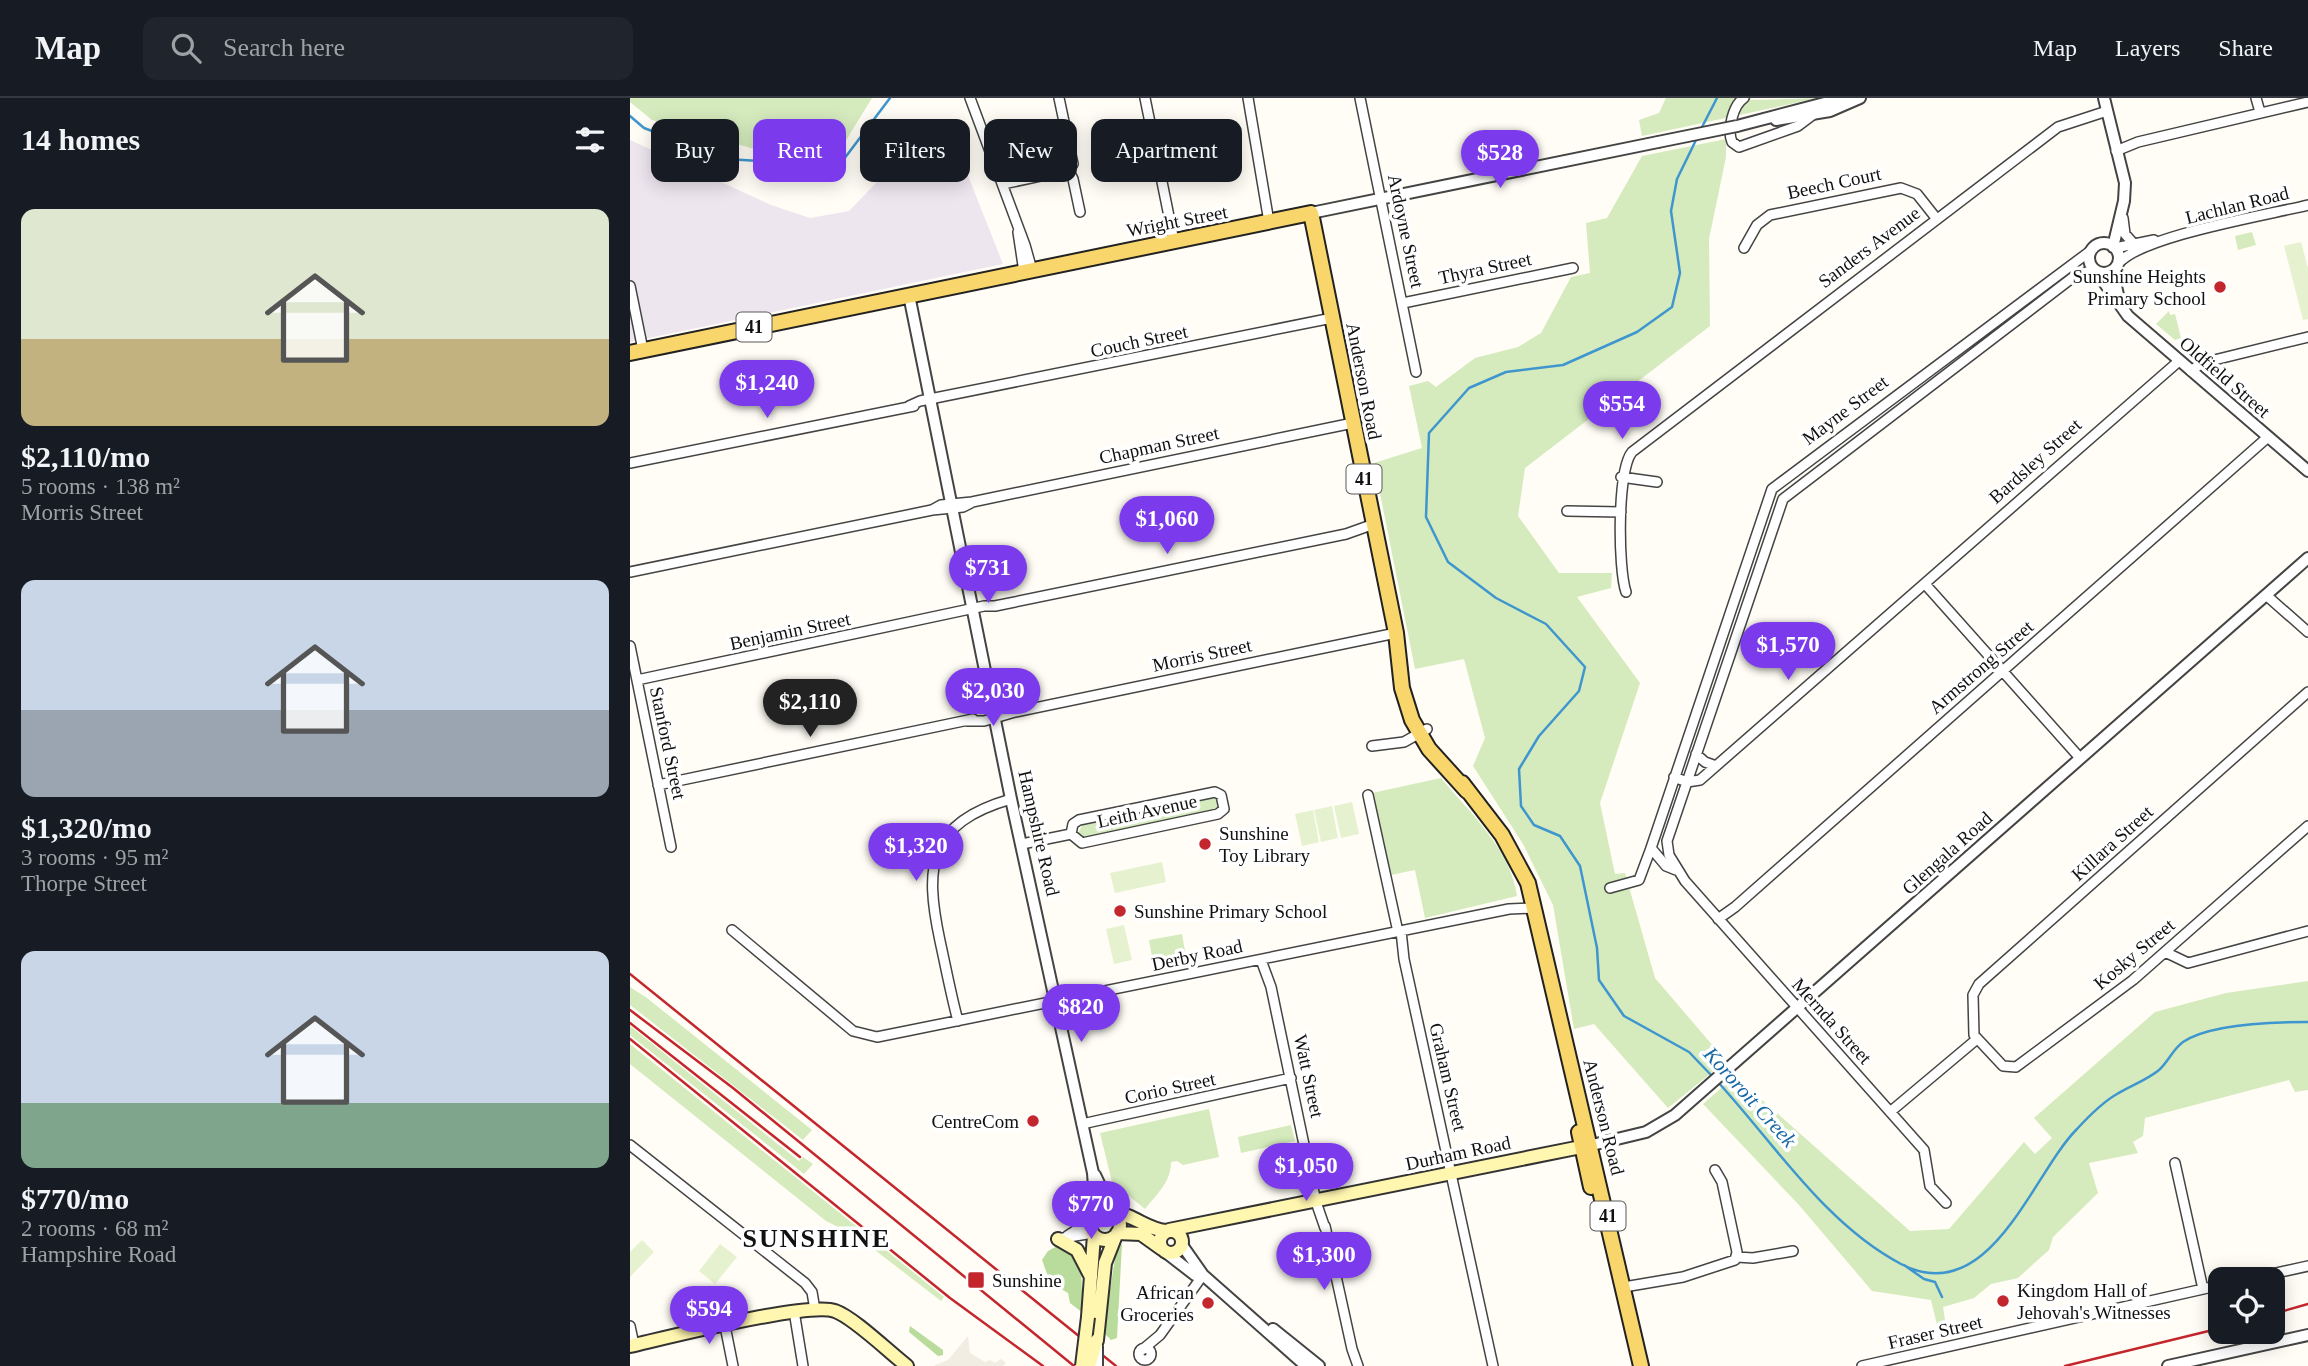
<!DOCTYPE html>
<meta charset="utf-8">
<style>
:root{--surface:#171b24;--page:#20242c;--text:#f1f3f6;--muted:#9ea1a6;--line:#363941;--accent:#7c3aed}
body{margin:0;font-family:Georgia,serif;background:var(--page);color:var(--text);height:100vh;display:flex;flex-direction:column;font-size:26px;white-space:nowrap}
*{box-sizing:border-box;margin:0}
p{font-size:23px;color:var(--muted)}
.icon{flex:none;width:38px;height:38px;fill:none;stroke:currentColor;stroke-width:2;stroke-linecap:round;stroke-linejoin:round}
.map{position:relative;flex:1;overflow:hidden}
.drawer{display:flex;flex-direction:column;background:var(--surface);width:630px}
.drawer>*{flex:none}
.banner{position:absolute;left:21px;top:21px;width:665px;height:63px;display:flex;gap:14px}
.fabs{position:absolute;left:1578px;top:1169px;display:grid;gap:14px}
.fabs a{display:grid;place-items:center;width:77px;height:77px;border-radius:14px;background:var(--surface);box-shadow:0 4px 18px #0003;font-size:35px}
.price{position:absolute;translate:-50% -60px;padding:0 16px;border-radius:24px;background:var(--accent);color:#fff;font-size:23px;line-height:46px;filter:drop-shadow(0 2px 4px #0008)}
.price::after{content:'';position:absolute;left:50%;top:42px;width:21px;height:16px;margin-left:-10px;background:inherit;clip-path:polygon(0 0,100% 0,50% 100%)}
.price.active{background:#222;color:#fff}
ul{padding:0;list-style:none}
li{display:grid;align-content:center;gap:14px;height:371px;padding:0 21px}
li span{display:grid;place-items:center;height:217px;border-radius:14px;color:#555}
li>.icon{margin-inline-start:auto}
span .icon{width:126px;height:126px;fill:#fffc;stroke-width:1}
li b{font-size:30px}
h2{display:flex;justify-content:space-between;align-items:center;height:84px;padding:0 21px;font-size:30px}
.pill{padding:0 24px;border-radius:14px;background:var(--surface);box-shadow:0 4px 18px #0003;font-size:24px;line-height:63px}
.pill.active{background:var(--accent);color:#fff}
header{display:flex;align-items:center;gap:42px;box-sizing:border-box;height:98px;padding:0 35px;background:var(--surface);border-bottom:2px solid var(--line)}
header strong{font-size:33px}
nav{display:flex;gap:38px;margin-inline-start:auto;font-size:24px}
.search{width:490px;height:63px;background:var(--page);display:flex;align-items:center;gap:18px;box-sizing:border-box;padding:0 24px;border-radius:14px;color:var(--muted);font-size:26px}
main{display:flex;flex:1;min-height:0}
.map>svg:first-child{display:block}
.industrial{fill:#eee6ef}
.green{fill:#d5ebbd}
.forest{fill:#b9dc9c}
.pitch{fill:#e6f2cf}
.plaza{fill:#f1ede2}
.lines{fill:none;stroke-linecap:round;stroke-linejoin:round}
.stream{stroke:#3f96cf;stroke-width:2.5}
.minor-casing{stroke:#444;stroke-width:12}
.tertiary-casing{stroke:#444;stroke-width:14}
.secondary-casing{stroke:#333;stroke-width:16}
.primary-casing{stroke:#222;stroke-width:18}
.minor{stroke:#fff;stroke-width:9}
.tertiary{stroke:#fff;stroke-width:10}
.secondary{stroke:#fff6b0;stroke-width:12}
.primary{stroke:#f9d66b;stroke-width:14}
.rail{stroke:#c4262e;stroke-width:2.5}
.tertiary-bridge-casing{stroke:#444;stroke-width:14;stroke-linecap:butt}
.secondary-bridge-casing{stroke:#333;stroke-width:16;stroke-linecap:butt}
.tertiary-bridge{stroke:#fff;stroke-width:10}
.secondary-bridge{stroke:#fff6b0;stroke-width:12}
.poi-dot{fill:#c4262e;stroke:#fff;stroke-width:2.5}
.labels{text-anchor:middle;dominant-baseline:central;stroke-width:7;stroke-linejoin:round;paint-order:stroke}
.shield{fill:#fff;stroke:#585858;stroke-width:2}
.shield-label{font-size:18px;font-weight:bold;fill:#111}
.street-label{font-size:19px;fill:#111;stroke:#fff}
.poi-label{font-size:19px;fill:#111;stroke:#fff;text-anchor:start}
.water-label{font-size:21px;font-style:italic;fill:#1768a6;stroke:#fff}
.district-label{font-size:26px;font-weight:bold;letter-spacing:2px;fill:#111;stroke:#fff}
</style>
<header>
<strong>Map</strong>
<div class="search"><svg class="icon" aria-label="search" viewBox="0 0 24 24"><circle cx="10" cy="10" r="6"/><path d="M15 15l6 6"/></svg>Search here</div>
<nav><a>Map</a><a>Layers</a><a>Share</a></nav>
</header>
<main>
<section class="drawer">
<h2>14 homes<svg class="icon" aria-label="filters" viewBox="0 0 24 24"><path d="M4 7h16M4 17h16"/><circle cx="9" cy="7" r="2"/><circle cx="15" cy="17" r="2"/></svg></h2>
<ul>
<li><span style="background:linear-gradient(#dfe7d0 60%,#c2b280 0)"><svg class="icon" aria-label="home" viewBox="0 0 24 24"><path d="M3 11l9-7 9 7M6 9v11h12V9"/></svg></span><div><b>$2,110/mo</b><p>5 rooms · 138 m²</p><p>Morris Street</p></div></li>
<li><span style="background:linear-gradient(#c9d6e8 60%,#9aa5b1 0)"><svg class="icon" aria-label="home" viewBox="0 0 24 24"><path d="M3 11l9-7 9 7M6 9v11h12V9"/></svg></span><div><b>$1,320/mo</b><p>3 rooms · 95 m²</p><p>Thorpe Street</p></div></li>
<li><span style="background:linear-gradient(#c9d6e8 70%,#7fa58c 0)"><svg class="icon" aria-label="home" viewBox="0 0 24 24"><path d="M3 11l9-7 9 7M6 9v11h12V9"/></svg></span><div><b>$770/mo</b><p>2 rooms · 68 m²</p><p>Hampshire Road</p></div></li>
</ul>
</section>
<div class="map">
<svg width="1678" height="1268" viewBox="0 0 1678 1268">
<rect width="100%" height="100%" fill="#fffdf5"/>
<!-- industrial -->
<path class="industrial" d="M0,42L141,107L180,120L219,113L248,83L333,65L373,166L0,244Z"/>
<!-- green -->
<path class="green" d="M0,0H242L204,62L191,70L22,22L0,4Z
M1036,0H1121V2L1188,0L1012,38L1009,22L1029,15Z
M1096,41V59L1079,141L1080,228L895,370L888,418L929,475H982L981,490L947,499L1010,585L970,705L985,776L995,775L1025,880L1096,963L1038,1010L964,926L944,931L923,807L893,746L843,668L855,640L834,561L785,571L744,365L792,350L779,288L798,283L806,289L845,260L888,249L911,235L941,179L960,175L956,125L977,120L1012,58Z
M1622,134L1626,147L1608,152L1605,138Z
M1539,213L1540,217L1545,216L1551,240L1545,242L1526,226Z
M811,680C840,715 881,752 887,798L795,820L785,772L761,777L742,695Z
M583,699L591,705L588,712L454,741L448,735L453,726Z
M552,836L557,864L524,870L519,842Z
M1678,883V992L1665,994L1659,982L1515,1020L1513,1038L1503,1044L1508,1055L1459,1065L1468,1095L1423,1139L1419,1152L1388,1180L1361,1186L1344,1200L1313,1209L1317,1235H1309L1301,1202L1242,1193L1169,1107L1073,1006L1105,978L1280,1133L1319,1131L1394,1044L1405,1056L1422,1040L1404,1020L1525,914L1596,895Z
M0,889L17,900L182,1032L173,1042L0,907Z
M0,928L169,1063L173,1059L183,1066L174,1076L0,937Z
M0,946L314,1199L311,1203L228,1139L196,1123L0,966Z
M579,1011L589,1059L553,1067L547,1063L541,1064C541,1084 527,1096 515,1111L482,1084L470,1035Z
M661,1027L665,1043L611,1055L608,1039Z"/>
<!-- forest -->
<path class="forest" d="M492,1146L487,1240L481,1242L473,1234L487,1149Z
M427,1148L445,1155L451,1172L453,1215L440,1205L438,1195C418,1183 419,1181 412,1162L418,1153Z
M280,1228L313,1252V1257L308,1258L279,1234Z"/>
<!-- pitch -->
<path class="pitch" d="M1671,144L1678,170V221L1673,222L1654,148Z
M722,704L729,736L711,740L704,708Z
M702,708L708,740L691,744L684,712Z
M683,712L689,744L672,748L665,716Z
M532,764L536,784L485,795L480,775Z
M494,827L502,862L484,866L476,831Z
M12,1142L24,1154L0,1179V1154Z
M90,1146L107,1159L85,1186L69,1173Z"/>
<!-- plaza -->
<path class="plaza" d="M338,1238L340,1255L355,1264L360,1262L365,1265L371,1261L376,1265L373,1268H303L318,1262Z"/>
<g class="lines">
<!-- stream -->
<path class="stream" d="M0,18L14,30L96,61L147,64L189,78L211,65L260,0
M1071,31L1087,0
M1067,40L1047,81L1041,113L1050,175L1042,209L1007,234L933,267L876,274L839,290L799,335L796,419L818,464L866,500L916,526L955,569L949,593L909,638L889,671L891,708L904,727L930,738L950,768L967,850L969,882L994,918L1059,954L1082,978
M1087,983C1144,1045 1195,1126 1271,1166C1360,1212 1402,1076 1447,1031C1458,1019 1473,1004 1487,996C1500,988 1517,982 1529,972C1538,964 1543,951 1553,944C1581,925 1645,924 1678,924
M1274,1167L1294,1181L1305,1184L1312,1199"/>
<!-- minor casing -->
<g class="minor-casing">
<path id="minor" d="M340,0L395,147L402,172
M515,0L544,143
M618,0L639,124
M730,0L786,274
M1114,0C1103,7 1097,32 1102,44L1109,49L1168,28L1184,16
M1626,0L1630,14
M1486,53L1508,44L1678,4
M438,71L443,81L450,114
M420,77L436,75L443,66L429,0
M373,86L425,75
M1493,120L1495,136L1503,145
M388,134L394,174
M1114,150L1127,127L1140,117L1271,90L1287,96L1306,120
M1485,150L1524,142
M1488,166C1510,138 1638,117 1678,107
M0,188L13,252
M773,205L943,170
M1561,273L1572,265L1678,239
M279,308L290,303L702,220
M0,365L284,308
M991,379L1027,384
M302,412L311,407L342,404L723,325
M937,413L991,414
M0,474L302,412L333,409L341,405
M1295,486L1450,660
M996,494C988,471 987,372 1002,354L1428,29L1477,13
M1636,497L1678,534
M0,548L41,749
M7,582L354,508H365L716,436L744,426
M1678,594L1349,886L1343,897L1344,937L1373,968L1386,969L1503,882L1678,728
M337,623H354L385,614L766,535
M742,648L774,644L797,631
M1066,656L1075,664L1086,668
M1044,679L1057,684L1070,682L1549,263
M28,687L343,621
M585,694L591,697L594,711L588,716L452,745L441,736L443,726L449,722Z
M738,697L768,834
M392,746L441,736
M1046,772L1036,768L1021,750L1142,391L1463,151
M980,790L1009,782L1021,750
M1088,821L1105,809L1638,339
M102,832L223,933L247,939L879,811L905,810
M771,833L774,861L863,1268
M1535,854L1558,865L1678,833
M631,862L641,889L686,1104L695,1130
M328,923C321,897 316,870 310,843C294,768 298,725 381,701
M1260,1014L1347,941
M452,1026L661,980
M0,1047L175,1185L182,1194L185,1212
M1545,1065L1573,1191
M1316,1105L1300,1088L1294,1052L1055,783L1039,757L1037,743L1153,401L1446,177L1464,172
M695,1128L722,1251L728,1268
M437,1138L460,1123
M427,1141L463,1135
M1107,1159L1123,1160L1163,1153
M1619,1181L1678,1168
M994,1189L1053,1179L1105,1162L1107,1154L1092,1084L1085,1072
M164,1213L173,1268
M0,1228L4,1247
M95,1228L103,1268
M509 1256a6 6 0 1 1 12 0a6 6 0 1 1-12 0Z
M512,1252L530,1237L573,1177
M1232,1268L1591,1187"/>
</g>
<!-- tertiary casing -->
<g class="tertiary-casing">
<path id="tertiary" d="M1474,0L1495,85L1494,103L1483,149
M1146,22L1200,13L1230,0
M1107,28L1210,1L1221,2
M681,115L1028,44
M1459 160a15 15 0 1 1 30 0a15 15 0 1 1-30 0Z
M1487,168L1485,184L1489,201
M1466,173L1498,218L1678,373
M279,197L381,701L463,1075L465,1103L461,1121
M962,1047L1016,1034L1045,1017L1678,460
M465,1077L482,1113
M552,1147L573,1177L676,1268
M534,1153L565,1177H573
M643,1231L689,1268
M1538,1268L1678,1237"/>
</g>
<!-- secondary casing -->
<g class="secondary-casing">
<path id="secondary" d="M460 1127a15 15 0 1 1 30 0a15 15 0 1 1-30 0Z
M484,1115C504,1116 517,1132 537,1133
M539,1132L961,1047
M530 1144a11 11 0 1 1 22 0a11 11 0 1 1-22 0Z
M487,1135L511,1136L532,1151
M428,1141L447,1152L461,1179
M458,1219L464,1137
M467,1242L475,1165L486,1137
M0,1248C35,1240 179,1203 205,1213C223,1219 259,1254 277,1268"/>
</g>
<!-- primary casing -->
<g class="primary-casing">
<path id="primary" d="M0,255L681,115L766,535L772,590L782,622L799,651L837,693
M832,685L872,737L898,785L1011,1268
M949,1034L961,1089"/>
</g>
<!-- minor -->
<use href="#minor" class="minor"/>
<!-- tertiary -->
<use href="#tertiary" class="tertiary"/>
<!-- secondary -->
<use href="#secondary" class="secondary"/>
<!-- primary -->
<use href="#primary" class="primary"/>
<!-- rail -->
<path class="rail" d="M0,876L486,1268
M0,912L103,990L444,1268
M0,925L170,1059
M0,941L320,1200L413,1268
M1643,1216L1678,1206
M1435,1268L1591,1230"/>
<!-- tertiary-bridge casing -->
<g class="tertiary-bridge-casing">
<path id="tertiary-bridge" d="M1028,44L1107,28
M467,1248V1268"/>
</g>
<!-- secondary-bridge casing -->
<g class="secondary-bridge-casing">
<path id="secondary-bridge" d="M460,1265L467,1242
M452,1268L458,1219"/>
</g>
<!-- tertiary-bridge -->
<use href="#tertiary-bridge" class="tertiary-bridge"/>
<!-- secondary-bridge -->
<use href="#secondary-bridge" class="secondary-bridge"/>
</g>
<!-- markers -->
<g class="poi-dot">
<circle cx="1590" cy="189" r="7"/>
<circle cx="575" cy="746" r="7"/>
<circle cx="490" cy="813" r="7"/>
<circle cx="403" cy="1023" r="7"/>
<rect x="337" y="1173" width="18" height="18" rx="3.5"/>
<circle cx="1373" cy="1203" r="7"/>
<circle cx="578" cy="1205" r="7"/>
</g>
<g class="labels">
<!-- shield labels -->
<g class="shield">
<rect x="106.5" y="214.5" width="35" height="29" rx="5"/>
<rect x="716.5" y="366.5" width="35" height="29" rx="5"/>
<rect x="960.5" y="1103.5" width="35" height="29" rx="5"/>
</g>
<g class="shield-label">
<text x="124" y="229">41</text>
<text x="734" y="381">41</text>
<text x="978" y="1118">41</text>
</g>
<!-- street labels -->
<g class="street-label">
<text transform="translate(1204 85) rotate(-12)">Beech Court</text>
<text transform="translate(1607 107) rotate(-14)">Lachlan Road</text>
<text transform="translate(547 123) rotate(-11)">Wright Street</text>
<text transform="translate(776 133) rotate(78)">Ardoyne Street</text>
<text transform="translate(1239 149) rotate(-37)">Sanders Avenue</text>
<text transform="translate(855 170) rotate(-12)">Thyra Street</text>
<text transform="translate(509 243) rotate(-12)">Couch Street</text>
<text transform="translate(1595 279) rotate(41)">Oldfield Street</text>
<text transform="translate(734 283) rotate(79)">Anderson Road</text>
<text transform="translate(1215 312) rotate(-37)">Mayne Street</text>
<text transform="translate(529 347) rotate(-12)">Chapman Street</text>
<text transform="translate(1405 363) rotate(-42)">Bardsley Street</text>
<text transform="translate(160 533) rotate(-12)">Benjamin Street</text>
<text transform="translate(572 557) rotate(-12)">Morris Street</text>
<text transform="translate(1351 569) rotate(-41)">Armstrong Street</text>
<text transform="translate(38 645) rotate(78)">Stanford Street</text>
<text transform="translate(517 713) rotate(-12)">Leith Avenue</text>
<text transform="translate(409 735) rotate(77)">Hampshire Road</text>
<text transform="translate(1482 745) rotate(-42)">Killara Street</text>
<text transform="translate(1317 755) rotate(-42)">Glengala Road</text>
<text transform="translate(1504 856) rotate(-40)">Kosky Street</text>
<text transform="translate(567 857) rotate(-12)">Derby Road</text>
<text transform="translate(1202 923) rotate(48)">Mernda Street</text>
<text transform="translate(679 978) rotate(78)">Watt Street</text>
<text transform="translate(818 979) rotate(77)">Graham Street</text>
<text transform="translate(540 990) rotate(-12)">Corio Street</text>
<text transform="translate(974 1019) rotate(76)">Anderson Road</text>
<text transform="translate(828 1055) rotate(-12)">Durham Road</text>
<text transform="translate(1305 1234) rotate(-13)">Fraser Street</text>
</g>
<!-- poi labels -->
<g class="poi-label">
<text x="1576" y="178" text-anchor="end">Sunshine Heights<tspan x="1576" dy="22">Primary School</tspan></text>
<text x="589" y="735">Sunshine<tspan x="589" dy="22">Toy Library</tspan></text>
<text x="504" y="813">Sunshine Primary School</text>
<text x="389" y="1023" text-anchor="end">CentreCom</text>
<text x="362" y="1182">Sunshine</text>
<text x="1387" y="1192">Kingdom Hall of<tspan x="1387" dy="22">Jehovah's Witnesses</tspan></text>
<text x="564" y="1194" text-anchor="end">African<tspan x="564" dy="22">Groceries</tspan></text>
</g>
<!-- water labels -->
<g class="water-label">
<text transform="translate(1120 999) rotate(48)">Kororoit Creek</text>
</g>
<!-- district labels -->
<g class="district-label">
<text x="187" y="1140">SUNSHINE</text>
</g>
</g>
</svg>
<div class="fabs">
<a><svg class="icon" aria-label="locate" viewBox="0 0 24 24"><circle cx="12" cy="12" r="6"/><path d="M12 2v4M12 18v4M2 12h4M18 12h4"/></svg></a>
</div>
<b class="price" style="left:870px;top:92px">$528</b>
<b class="price" style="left:137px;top:322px">$1,240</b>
<b class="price" style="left:992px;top:343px">$554</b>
<b class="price" style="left:537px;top:458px">$1,060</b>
<b class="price" style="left:358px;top:507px">$731</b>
<b class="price" style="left:1158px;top:584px">$1,570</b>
<b class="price" style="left:363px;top:630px">$2,030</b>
<b class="price active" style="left:180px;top:641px">$2,110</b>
<b class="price" style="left:286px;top:785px">$1,320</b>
<b class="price" style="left:451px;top:946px">$820</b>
<b class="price" style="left:676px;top:1105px">$1,050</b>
<b class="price" style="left:461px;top:1143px">$770</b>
<b class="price" style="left:694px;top:1194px">$1,300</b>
<b class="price" style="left:79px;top:1248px">$594</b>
<div class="banner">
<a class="pill">Buy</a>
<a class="pill active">Rent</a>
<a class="pill">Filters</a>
<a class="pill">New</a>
<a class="pill">Apartment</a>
</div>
</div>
</main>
